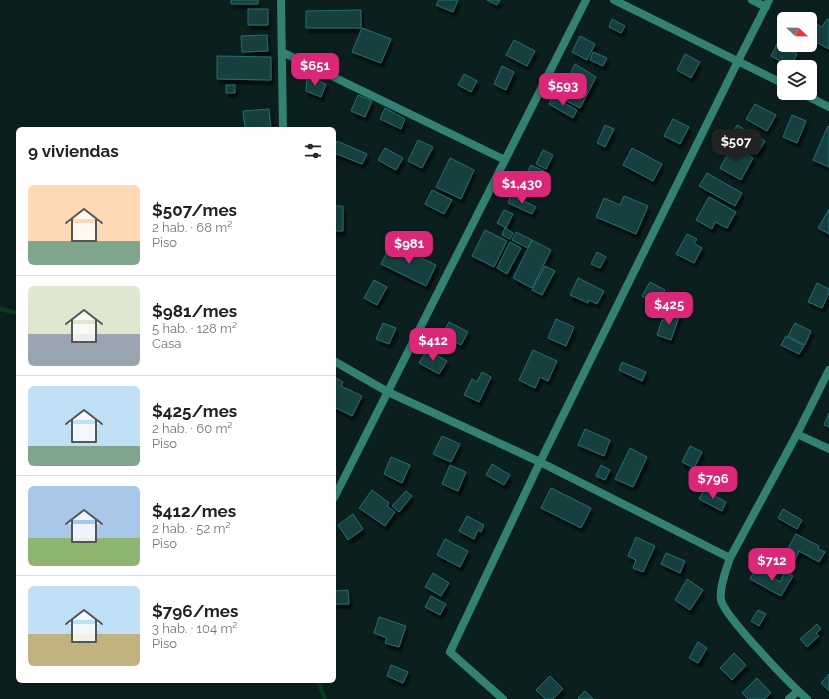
<!DOCTYPE html>
<html lang="es">
<meta charset="utf-8">
<style>
:root{--surface:#fff;--page:#f6f6f6;--text:#222;--muted:#767676;--line:#e0e0e0;--accent:#db2777}
body{margin:0;font-family:Raleway,sans-serif;background:var(--page);color:var(--text);height:100vh;display:flex;flex-direction:column;font-size:15px;white-space:nowrap}
*{box-sizing:border-box;margin:0}
p{font-size:13px;color:var(--muted)}
.icon{flex:none;width:22px;height:22px;fill:none;stroke:currentColor;stroke-width:2;stroke-linecap:round;stroke-linejoin:round}
.map{position:relative;flex:1;overflow:hidden}
.drawer{position:absolute;left:16px;top:127px;width:320px;height:556px;display:flex;flex-direction:column;background:var(--surface);border-radius:6px;box-shadow:0 2px 10px #0003}
.drawer>*{flex:none}
.needle{width:26px;rotate:112deg}
.fabs{position:absolute;left:777px;top:12px;display:grid;gap:8px}
.fabs a{display:grid;place-items:center;width:40px;height:40px;border-radius:6px;background:var(--surface);box-shadow:0 2px 10px #0003;font-size:20px}
.price{position:absolute;translate:-50% -34px;padding:0 9px;border-radius:8px;background:var(--accent);color:#fff;font-size:13px;line-height:26px;filter:drop-shadow(0 1px 2px #0008)}
.price::after{content:'';position:absolute;left:50%;top:24px;width:12px;height:9px;margin-left:-6px;background:inherit;clip-path:polygon(0 0,100% 0,50% 100%)}
.price.current{background:#222;color:#fff}
ul{padding:0;list-style:none}
li{display:flex;align-items:center;gap:12px;height:100px;padding:0 12px}
li+li{border-top:1px solid var(--line)}
li span{display:grid;place-items:center;flex:none;width:112px;height:80px;border-radius:6px;color:#555}
li>.icon{margin-inline-start:auto}
span .icon{width:48px;height:48px;fill:#fffc;stroke-width:1}
li b{font-size:17px}
h2{display:flex;justify-content:space-between;align-items:center;height:48px;padding:0 12px;font-size:17px}
.map>svg:first-child{display:block}
.lines{fill:none;stroke-linecap:round;stroke-linejoin:round}
.stream{stroke:#063d1d;stroke-width:4.5}
.building{fill:#164140;stroke:#266e6d;filter:url(#shadow)}
.minor{stroke:#338173;stroke-width:8}
</style>
<div class="map">
<svg width="829" height="699" viewBox="0 0 829 699">
<defs>
<filter id="shadow"><feDropShadow dx="2.5" dy="4.5" stdDeviation="1" flood-color="#0009"/></filter>
</defs>
<rect width="100%" height="100%" fill="#0b1f1e"/>
<g class="lines">
<!-- stream -->
<path class="stream" d="M0,309L18,313
M318,681L325,699"/>
</g>
<!-- building -->
<path class="building" d="M231,0H258V4H231Z
M439,0H458L453,12L436,5Z
M487,0H500L497,5Z
M248,9H268V25H248Z
M361,10V28H306V11Z
M612,19L625,26L621,33L609,27Z
M827,19L829,20V49L810,39V31L814,23L822,27Z
M362,28L391,39L381,63L352,52Z
M267,35L268,51L242,52L241,36Z
M580,36L595,44L587,60L572,52Z
M514,40L535,51L527,66L506,55Z
M777,44L797,54L791,67L771,56Z
M593,52L607,58L603,66L590,60Z
M685,54L700,62L691,78L677,70Z
M217,56L271,57V80L217,79Z
M575,64L596,77L580,108L559,97Z
M502,66L514,72L506,90L494,84Z
M464,74L477,81L471,92L458,85Z
M307,76L326,84L321,97L306,91Z
M226,85H235V93H226Z
M358,95L372,101L365,117L351,111Z
M553,97L577,110L573,118L549,104Z
M755,104L776,115L767,131L746,119Z
M385,108L405,119L401,129L380,119Z
M269,109L271,129H245L243,111Z
M792,115L806,121L797,143L783,137Z
M673,119L689,127L680,144L664,136Z
M605,125L614,129L605,147L597,143Z
M737,125L765,141L757,154L730,138Z
M828,126L829,127V167L813,160Z
M418,140L433,147L422,168L408,161Z
M337,141L367,154L362,164L334,153V148Z
M732,146L753,158L741,180L720,168Z
M385,148L403,158L396,170L378,160Z
M632,148L662,164L653,181L623,165Z
M543,150L553,155L546,169L536,164Z
M450,158L474,170L461,199L436,187Z
M531,165L544,171L537,185L524,179Z
M707,173L742,193L735,206L699,186Z
M432,190L452,200L444,214L425,204Z
M511,195L536,207L532,214L508,203Z
M624,196L648,206L636,234L596,217L604,198L620,205Z
M709,197L736,212L727,228L715,222L712,229L696,220Z
M334,206H343V231H334Z
M829,209V234L818,228Z
M504,210L513,214L506,228L497,223Z
M505,228L513,233L510,239L502,235Z
M485,230L507,241L494,267L472,256Z
M516,232L532,240L528,248L512,240Z
M687,234L697,239L694,243L702,248L694,263L676,254Z
M532,240L551,250L532,288L513,278Z
M510,242L521,248L507,274L497,268Z
M391,244L436,265L426,286L381,264Z
M597,252L606,257L600,268L591,264Z
M545,266L555,271L542,295L532,290Z
M578,278L604,291L597,304L589,300L588,303L570,295Z
M374,280L387,287L377,305L364,298Z
M650,282L665,290L657,304L642,296Z
M817,283L829,289V293L822,308L808,302Z
M650,301L669,312L665,320L646,309Z
M671,311L680,314L671,340L657,335L662,320L668,322Z
M556,319L574,327L566,346L548,338Z
M449,322L468,332L461,345L442,335Z
M383,323L396,328L389,344L376,339Z
M795,323L811,331L805,345L788,336Z
M786,336L804,346L799,354L781,345Z
M427,350L447,361L439,374L419,363Z
M533,350L557,361L548,381L540,377L535,388L519,380Z
M622,362L646,372L642,381L619,370Z
M482,372L491,377L479,402L464,395L472,379L477,382Z
M334,377L343,382L341,386L362,396L352,416L334,407Z
M829,413V427L824,425Z
M585,429L610,440L604,456L578,445Z
M442,436L460,444L451,462L433,454Z
M690,446L702,452L694,468L682,462Z
M630,448L647,457L633,487L615,479Z
M391,457L410,465L402,483L384,474Z
M492,464L510,475L504,485L486,475Z
M450,465L466,472L458,491L442,484Z
M601,465L610,470L605,480L596,476Z
M551,488L591,508L581,528L541,508Z
M372,490L389,503L387,506L395,512L385,526L359,508Z
M704,490L726,502L722,511L699,499Z
M406,491L412,496L399,512L392,506Z
M783,509L802,520L797,529L778,518Z
M353,514L363,529L348,540L338,525Z
M467,516L484,525L481,532L478,530L474,539L459,531Z
M796,534L819,546L818,549L825,552L819,562L799,551L795,560L785,554Z
M636,537L655,546L643,572L633,568L636,560L628,556Z
M445,539L468,551L460,567L437,555Z
M666,553L685,561L680,573L661,564Z
M756,568L780,582L785,572L793,576L781,596L750,579Z
M433,573L449,583L441,596L425,587Z
M687,579L703,590L690,610L675,600Z
M348,590L349,604H335L334,591Z
M431,596L446,604L440,615L425,607Z
M758,610L766,614L759,626L751,621Z
M379,617L406,626L399,647L385,643L387,638L374,633Z
M817,624L821,629L816,633L819,636L807,647L800,639Z
M698,642L707,648L698,663L689,658Z
M734,653L746,665L732,680L720,668Z
M391,665L408,672L403,683L387,676Z
M829,674V691L821,683Z
M550,676L563,689L553,699H545L536,690Z
M757,678L771,693L764,699H748L742,693Z
M585,691L593,699H579L578,698Z"/>
<g class="lines">
<!-- minor -->
<path class="minor" d="M281,0L283,129
M614,0L784,84
M752,0L766,7
M282,52L505,160
M801,93L829,107
M334,361L388,392L540,462L730,558
M797,434L829,449
M334,498L586,0
M503,699L450,652L540,462L738,61L769,0
M789,699L798,691
M807,699C792,686 724,616 721,600C719,588 726,570 730,558L797,434L829,370"/>
</g>
</svg>
<div class="fabs">
<a><svg class="needle" viewBox="-14 -14 28 28"><path d="M0-13l5 13h-10z" fill="#e53935"/><path d="M0 13l5-13h-10z" fill="#767676"/></svg></a>
<a><svg class="icon" aria-label="layers" viewBox="0 0 24 24"><path d="M12 4l9 5-9 5-9-5zM3 14l9 5 9-5"/></svg></a>
</div>
<b class="price" style="left:315px;top:87px">$651</b>
<b class="price" style="left:563px;top:107px">$593</b>
<b class="price current" style="left:736px;top:163px">$507</b>
<b class="price" style="left:522px;top:205px">$1,430</b>
<b class="price" style="left:409px;top:265px">$981</b>
<b class="price" style="left:669px;top:326px">$425</b>
<b class="price" style="left:433px;top:362px">$412</b>
<b class="price" style="left:713px;top:500px">$796</b>
<b class="price" style="left:772px;top:582px">$712</b>
<section class="drawer">
<h2>9 viviendas<svg class="icon" aria-label="filters" viewBox="0 0 24 24"><path d="M4 7h16M4 17h16"/><circle cx="9" cy="7" r="2"/><circle cx="15" cy="17" r="2"/></svg></h2>
<ul>
<li><span style="background:linear-gradient(#ffd9b3 70%,#7fa58c 0)"><svg class="icon" aria-label="home" viewBox="0 0 24 24"><path d="M3 11l9-7 9 7M6 9v11h12V9"/></svg></span><div><b>$507/mes</b><p>2 hab. · 68 m²</p><p>Piso</p></div></li>
<li><span style="background:linear-gradient(#dfe7d0 60%,#9aa5b1 0)"><svg class="icon" aria-label="home" viewBox="0 0 24 24"><path d="M3 11l9-7 9 7M6 9v11h12V9"/></svg></span><div><b>$981/mes</b><p>5 hab. · 128 m²</p><p>Casa</p></div></li>
<li><span style="background:linear-gradient(#bfe0f5 75%,#7fa58c 0)"><svg class="icon" aria-label="home" viewBox="0 0 24 24"><path d="M3 11l9-7 9 7M6 9v11h12V9"/></svg></span><div><b>$425/mes</b><p>2 hab. · 60 m²</p><p>Piso</p></div></li>
<li><span style="background:linear-gradient(#a9c7e8 65%,#8fb573 0)"><svg class="icon" aria-label="home" viewBox="0 0 24 24"><path d="M3 11l9-7 9 7M6 9v11h12V9"/></svg></span><div><b>$412/mes</b><p>2 hab. · 52 m²</p><p>Piso</p></div></li>
<li><span style="background:linear-gradient(#bfe0f5 60%,#c2b280 0)"><svg class="icon" aria-label="home" viewBox="0 0 24 24"><path d="M3 11l9-7 9 7M6 9v11h12V9"/></svg></span><div><b>$796/mes</b><p>3 hab. · 104 m²</p><p>Piso</p></div></li>
</ul>
</section>
</div>
